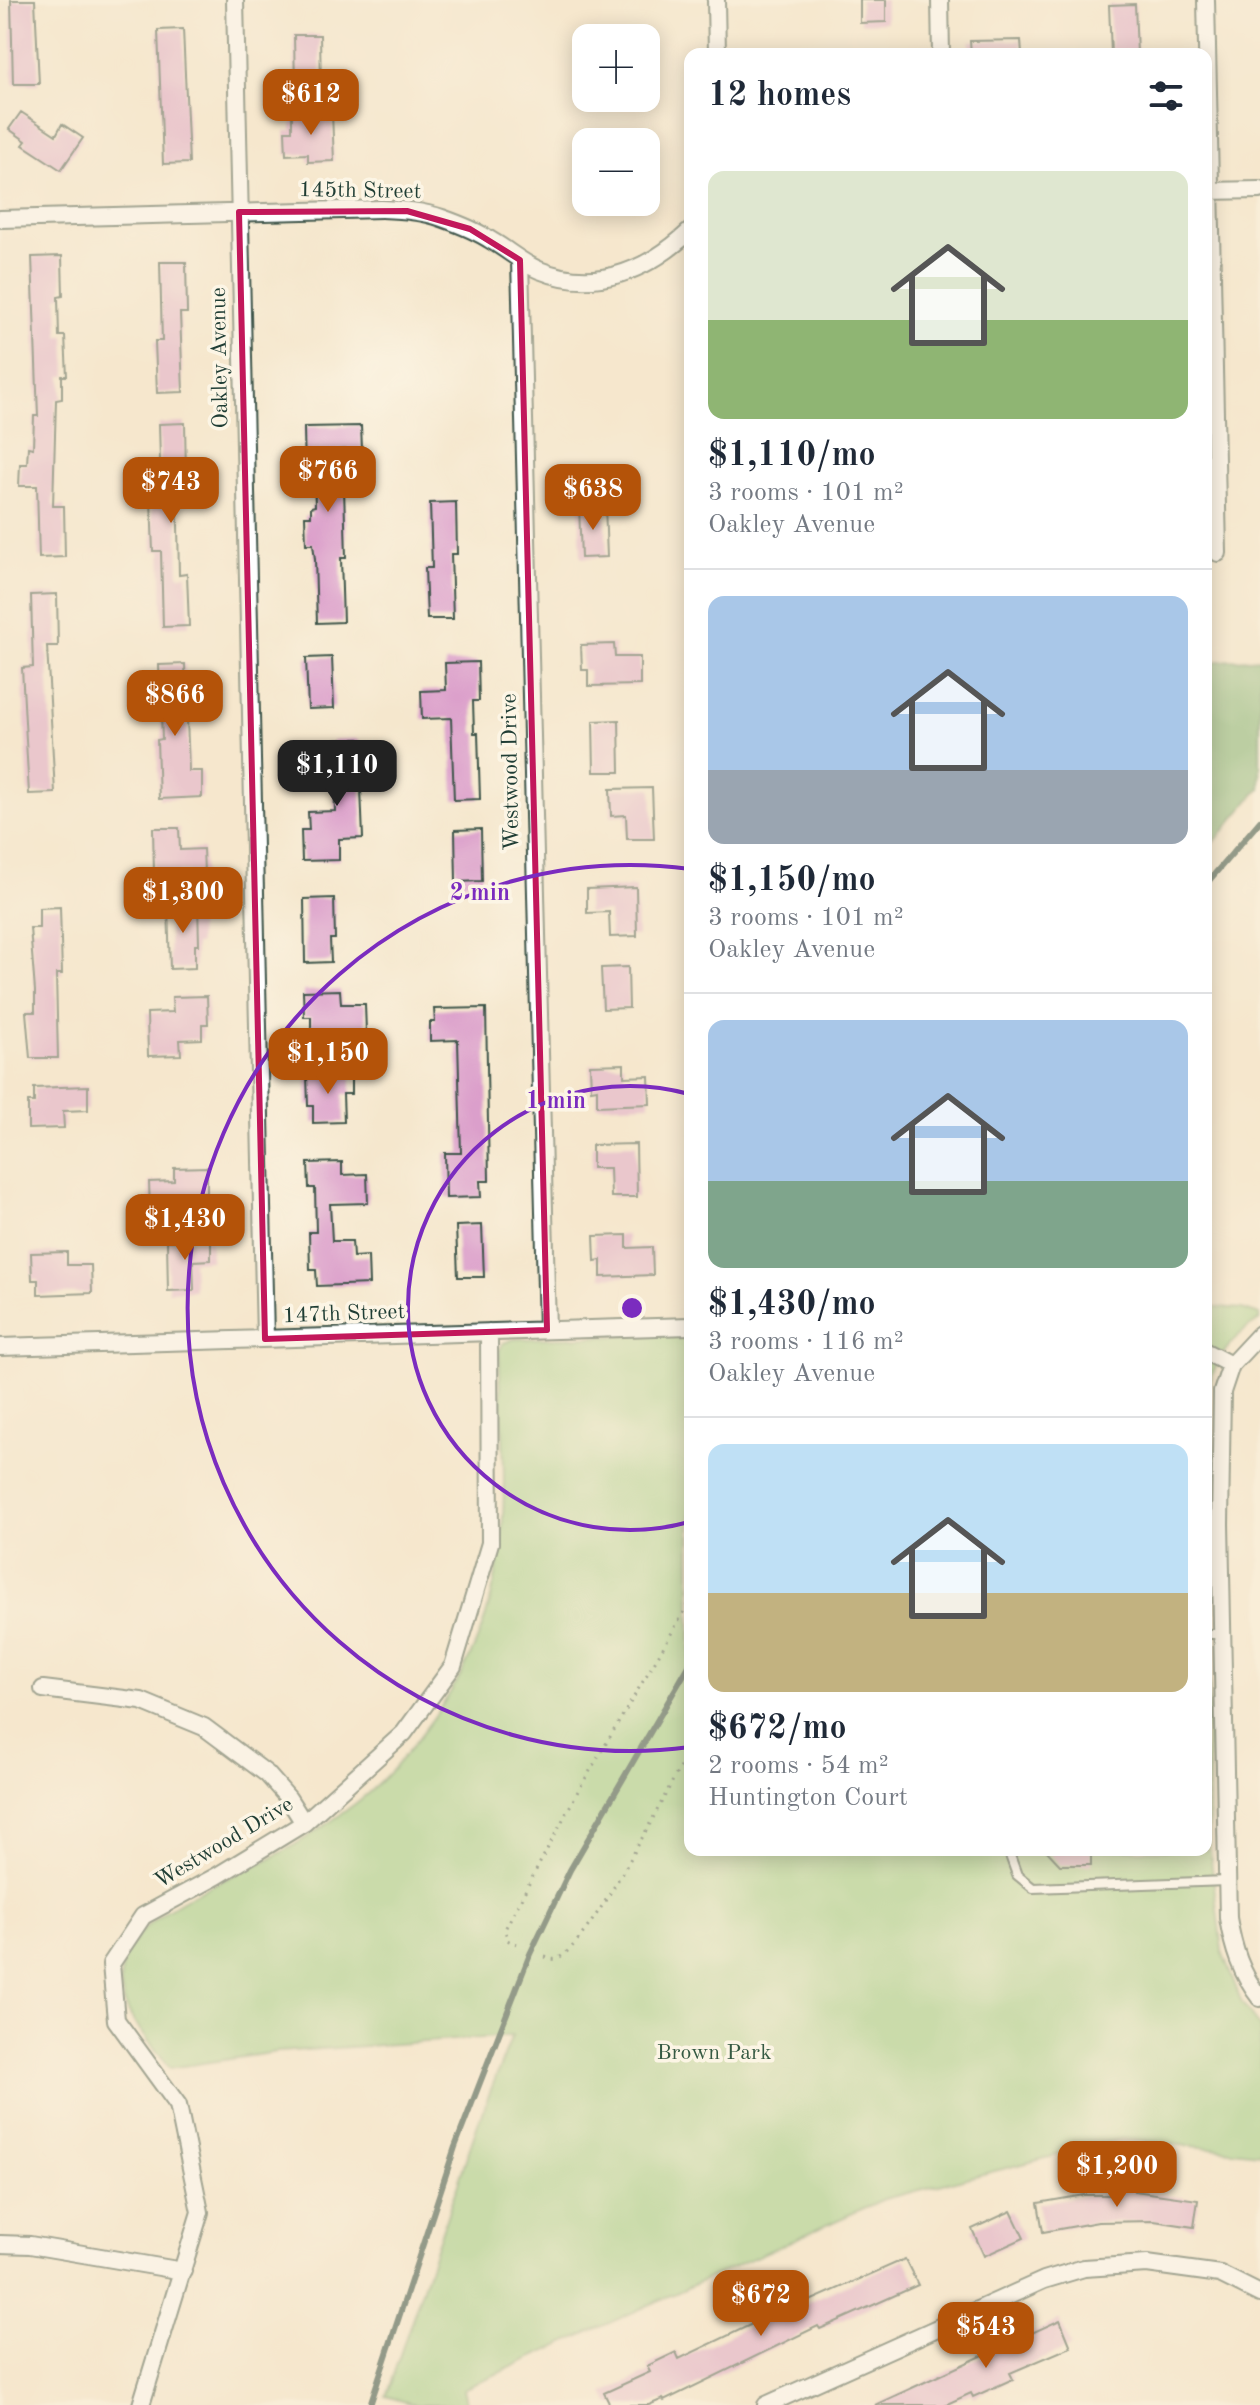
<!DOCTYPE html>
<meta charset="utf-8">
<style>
:root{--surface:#fff;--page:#f6f6f7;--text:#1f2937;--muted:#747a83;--line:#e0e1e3;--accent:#b45309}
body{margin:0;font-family:"Old Standard TT",serif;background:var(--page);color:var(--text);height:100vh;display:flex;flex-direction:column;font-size:30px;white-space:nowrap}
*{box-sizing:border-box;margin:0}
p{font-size:26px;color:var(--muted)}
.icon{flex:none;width:44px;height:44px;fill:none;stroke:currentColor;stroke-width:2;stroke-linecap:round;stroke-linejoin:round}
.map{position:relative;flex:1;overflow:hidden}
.sheet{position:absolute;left:684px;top:48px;width:528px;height:1808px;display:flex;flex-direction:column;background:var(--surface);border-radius:16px;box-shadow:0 4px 20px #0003}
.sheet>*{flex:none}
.buttons{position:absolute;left:572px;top:24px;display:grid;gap:16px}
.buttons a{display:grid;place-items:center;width:88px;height:88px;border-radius:16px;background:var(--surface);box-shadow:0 4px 20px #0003;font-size:40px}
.price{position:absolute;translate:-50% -68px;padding:0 18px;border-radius:16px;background:var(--accent);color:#fff;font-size:26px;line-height:52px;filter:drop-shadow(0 2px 4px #0008)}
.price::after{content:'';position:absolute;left:50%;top:48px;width:24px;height:18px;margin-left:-12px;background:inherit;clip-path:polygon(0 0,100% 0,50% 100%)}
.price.selected{background:#222;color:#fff}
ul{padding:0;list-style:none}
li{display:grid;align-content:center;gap:16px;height:424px;padding:0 24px}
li+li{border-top:2px solid var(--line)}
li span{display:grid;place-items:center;height:248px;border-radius:16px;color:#555}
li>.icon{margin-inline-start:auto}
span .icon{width:144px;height:144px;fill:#fffc;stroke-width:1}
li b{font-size:34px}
h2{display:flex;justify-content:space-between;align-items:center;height:96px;padding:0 24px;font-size:34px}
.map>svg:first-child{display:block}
.green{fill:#94cc7f;stroke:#5a845a;stroke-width:2}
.forest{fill:#77b06e;stroke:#4b7651;stroke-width:2}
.building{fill:#db9fcb}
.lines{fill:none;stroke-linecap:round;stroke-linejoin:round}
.lane-casing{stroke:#3f564b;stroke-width:12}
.street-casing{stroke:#3f564b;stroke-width:20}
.path{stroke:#3f564b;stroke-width:3;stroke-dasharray:2 6;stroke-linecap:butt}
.lane{stroke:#fff;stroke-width:8}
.street{stroke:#fff;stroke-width:16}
.rail{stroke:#1f3d34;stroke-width:6}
.marked{fill:none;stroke:#c2185b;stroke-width:6;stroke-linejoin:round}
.ring{fill:none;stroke:#7b2cbf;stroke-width:4}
.labels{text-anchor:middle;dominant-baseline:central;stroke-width:7;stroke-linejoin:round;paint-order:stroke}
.street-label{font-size:22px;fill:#1f3d34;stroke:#fcf5e5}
.park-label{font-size:22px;fill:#365a43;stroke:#fcf5e5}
.centre{fill:#7b2cbf;stroke:#fcf5e5;stroke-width:4}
.ring-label{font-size:24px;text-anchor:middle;font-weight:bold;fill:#7b2cbf;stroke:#fcf5e5;stroke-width:7;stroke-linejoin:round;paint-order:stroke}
</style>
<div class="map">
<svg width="1260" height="2405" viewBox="0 0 1260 2405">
<rect width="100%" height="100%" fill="#fcf5e5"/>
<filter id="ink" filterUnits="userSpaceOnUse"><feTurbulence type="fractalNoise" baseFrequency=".0125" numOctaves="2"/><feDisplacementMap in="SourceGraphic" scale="16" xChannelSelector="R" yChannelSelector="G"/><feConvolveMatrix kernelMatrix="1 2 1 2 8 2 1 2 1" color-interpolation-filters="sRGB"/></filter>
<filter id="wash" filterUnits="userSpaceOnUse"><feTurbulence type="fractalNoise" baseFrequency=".006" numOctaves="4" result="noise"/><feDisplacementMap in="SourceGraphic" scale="32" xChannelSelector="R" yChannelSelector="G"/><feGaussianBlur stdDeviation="1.8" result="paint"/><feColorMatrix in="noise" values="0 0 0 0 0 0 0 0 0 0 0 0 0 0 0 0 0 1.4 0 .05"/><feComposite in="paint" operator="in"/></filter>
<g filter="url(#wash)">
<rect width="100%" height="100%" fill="#f5e7cd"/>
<!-- green -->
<path class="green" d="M1206,1306L1242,1309L1260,1315V1320C1229,1338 1211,1365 1206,1401Z
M690,1334V1850H1206V1425L1210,1610L1209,1843L1222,1951L1242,2003L1260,2028V2153L1121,2139L884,2199L463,2389L467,2405H416L386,2396L481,2115L512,2036L277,2052L170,2068C148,2037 113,2009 122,1968C135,1910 218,1884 263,1862C296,1846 327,1825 356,1803C397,1772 445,1707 468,1661C517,1560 503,1458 499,1351L503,1343L514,1339Z"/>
<!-- forest -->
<path class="forest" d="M1260,658V788L1206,852V662Z"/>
<g id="blocks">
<!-- building -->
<path class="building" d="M11,0H35L39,84H13Z
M860,0H886V22L860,23Z
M1135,4L1137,54H1111L1109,5Z
M183,29L189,163L163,164L158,30Z
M294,35H320L321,86L295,87Z
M1021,40L1022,54H971L970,41Z
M21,112L56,135L62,124L83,138L61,170L23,145L26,141L9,129Z
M332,113L334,161L308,162V154L286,155L285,131H292V115Z
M62,256L63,296L58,297L59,336H65L67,376H62V399L56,400L53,506H64L65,557L39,558L37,486H19L20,464H27L28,447L33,448L34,416H38L32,257Z
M160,262H186L187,313H180L183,392L157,393L155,341H162Z
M185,423L186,475H177L179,575L187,574L189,626L163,627L161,551H153L151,500L161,499L159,424Z
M361,426L362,449L338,450V489L344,488L346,558H341L343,622L317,623L315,559L313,544H306L305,516H311V507L315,506L314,474H305L304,427Z
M456,502L457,554H451L453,619H427L425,568H432L430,503Z
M605,505L607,557L581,558L579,506Z
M57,594L58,646H47L55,793L29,794L22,668L33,667L31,595Z
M614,644L615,657H640V685L588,686V670H582L581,645Z
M332,657L334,708L308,709L306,658Z
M478,662L479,701H473L474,733H478L480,799L454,800L451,718L422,719L421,691L446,690L445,663Z
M185,664L189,771H202V797L159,799L157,740L162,739L159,665Z
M619,720L620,772H594L593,721Z
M359,739L363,838L339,839V860L302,861L301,830H309L308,812L335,811L333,740Z
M652,788L654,839H627L626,815L611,816L610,789Z
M153,828H179L180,850L203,849L204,872L154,873Z
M481,829L482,881L456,882L455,830Z
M636,887L637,936L610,937L609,912L587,913V889Z
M334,898L335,939H330L331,962L305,963L304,899Z
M198,904L199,945H195V968L170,969L168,905Z
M60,907L62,974H56L58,1058H30L26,1012H35V991L30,928H39V908Z
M628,967L629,1008L603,1009L601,968Z
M340,990L341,1004H365L366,1032L311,1033V1017H304L303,991Z
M207,996L208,1024H202V1039L180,1040L181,1055L148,1056L147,1013L173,1012L172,997Z
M486,1008L489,1181H480L481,1197L446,1198L445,1153H461L458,1040L430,1041V1022H435L434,1009Z
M624,1064V1077L649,1076L650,1104L597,1106V1089L591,1090L590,1065Z
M351,1073V1094H343L344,1122L313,1123V1106H308L307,1074Z
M88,1086V1110L63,1111L64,1128L28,1129V1102H34V1088Z
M636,1144L637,1197H611L610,1168H592V1145Z
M342,1162V1175L367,1174L368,1203L330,1204L332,1241H352L353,1257L368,1256L369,1284L317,1286L316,1270H310L309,1232H316L315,1188H309L308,1163Z
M207,1167V1192H202V1208L150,1210L149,1182L174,1181V1168Z
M482,1225L484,1277H458L456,1226Z
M627,1235V1248L652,1247L653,1275L601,1277V1260L595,1261L594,1236Z
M211,1240V1260L193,1261L194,1290L168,1291L167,1241Z
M67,1252V1265H91L92,1293L38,1295V1280H32L31,1253Z
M1046,1850H1091V1865H1060Z
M1134,2180V2191L1198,2200L1194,2227L1154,2221L1098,2222L1043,2232L1038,2203L1084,2195H1112V2181Z
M1011,2211L1024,2238L984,2256L972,2229Z
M905,2259L918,2285L820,2329L818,2326L664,2401L663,2399L649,2405H610L604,2393L650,2372L647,2366L676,2352L679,2359L792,2305L794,2308Z
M1060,2320L1071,2347L1010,2373L1013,2379L973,2397L971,2393L945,2405H875Z"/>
</g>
</g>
<g filter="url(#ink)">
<use href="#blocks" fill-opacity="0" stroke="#3f564b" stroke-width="2"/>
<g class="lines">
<!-- lane casing -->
<g class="lane-casing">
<path id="lane" d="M1206,1634H1222
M1008,1850L1017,1875L1033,1888L1227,1881"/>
</g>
<!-- street casing -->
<g class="street-casing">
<path id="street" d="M235,0L265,1339
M716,0L717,54
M940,0L941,54
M1206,0L1218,553
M1206,191L1260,190
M0,219L381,209C401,210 423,211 442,218C459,224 477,231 492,241C508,250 522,263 539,270C596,293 648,270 690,231
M520,260L547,1330
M1260,1334L1231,1365L1222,1392L1220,1524L1228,1918C1233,1948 1241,1974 1260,1998
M0,1347L690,1326
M1206,1352L1231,1365
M43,1689L141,1701L204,1727L267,1774L288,1798L304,1823
M0,2244L30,2245L183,2271
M141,2405L200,2212L178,2105L116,2020L111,1964L143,1916L217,1876L304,1823L404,1733L453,1666L490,1543L489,1332
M766,2405L1044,2280L1084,2268L1147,2264L1220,2274L1260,2294"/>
</g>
<!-- path -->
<path class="path" d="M517,1944L507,1940L505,1929L578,1791L690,1602
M545,1957C549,1958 552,1960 556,1959C589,1948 670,1785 690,1748"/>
<!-- lane -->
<use href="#lane" class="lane"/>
<!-- street -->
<use href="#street" class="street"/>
<!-- rail -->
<path class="rail" d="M1206,884L1260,821
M370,2405L455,2147L530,1954L570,1870L690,1664"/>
</g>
</g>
<!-- marked area -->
<path d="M0 0H1260V2405H0ZM407,211L470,229L520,260L547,1330L265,1339L239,212Z" fill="#f5e7cd" fill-opacity=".55" fill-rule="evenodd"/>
<path class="marked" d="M407,211L470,229L520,260L547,1330L265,1339L239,212Z"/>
<!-- distance rings -->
<g class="ring">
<path d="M689 1522A222 222 0 1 1 689 1094"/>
<path d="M690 1747A443 443 0 1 1 690 869"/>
</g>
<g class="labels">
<!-- street labels -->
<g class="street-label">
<text transform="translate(360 191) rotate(1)">145th Street</text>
<text transform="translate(220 358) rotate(-91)">Oakley Avenue</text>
<text transform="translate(511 772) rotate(-91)">Westwood Drive</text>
<text transform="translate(344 1314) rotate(-2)">147th Street</text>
<text transform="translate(224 1843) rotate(-31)">Westwood Drive</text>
</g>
<!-- park labels -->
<g class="park-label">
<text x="714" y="2053">Brown Park</text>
</g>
</g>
<circle cx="632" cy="1308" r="12" class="centre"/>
<g class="ring-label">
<text x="480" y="900">2 min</text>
<text x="556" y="1108">1 min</text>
</g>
</svg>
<div class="buttons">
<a>+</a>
<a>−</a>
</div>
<b class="price" style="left:311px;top:137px">$612</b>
<b class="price" style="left:328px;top:514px">$766</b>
<b class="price" style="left:171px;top:525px">$743</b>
<b class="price" style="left:593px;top:532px">$638</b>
<b class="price" style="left:175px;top:738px">$866</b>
<b class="price selected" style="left:337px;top:808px">$1,110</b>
<b class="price" style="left:183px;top:935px">$1,300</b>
<b class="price" style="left:328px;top:1096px">$1,150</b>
<b class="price" style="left:185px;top:1262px">$1,430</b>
<b class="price" style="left:1117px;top:2209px">$1,200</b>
<b class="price" style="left:761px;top:2338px">$672</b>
<b class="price" style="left:986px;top:2370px">$543</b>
<section class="sheet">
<h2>12 homes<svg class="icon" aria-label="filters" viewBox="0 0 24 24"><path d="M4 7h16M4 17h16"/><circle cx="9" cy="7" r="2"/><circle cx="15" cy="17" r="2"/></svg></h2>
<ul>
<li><span style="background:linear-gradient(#dfe7d0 60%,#8fb573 0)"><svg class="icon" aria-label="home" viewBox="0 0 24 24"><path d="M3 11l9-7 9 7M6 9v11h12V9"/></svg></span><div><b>$1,110/mo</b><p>3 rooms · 101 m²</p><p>Oakley Avenue</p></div></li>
<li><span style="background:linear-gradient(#a9c7e8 70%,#9aa5b1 0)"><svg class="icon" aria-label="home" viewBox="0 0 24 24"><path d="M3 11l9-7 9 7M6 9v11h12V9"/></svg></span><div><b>$1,150/mo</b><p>3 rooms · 101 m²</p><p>Oakley Avenue</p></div></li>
<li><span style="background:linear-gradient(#a9c7e8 65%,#7fa58c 0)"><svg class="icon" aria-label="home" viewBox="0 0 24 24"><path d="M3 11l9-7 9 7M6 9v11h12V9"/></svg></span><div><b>$1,430/mo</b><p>3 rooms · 116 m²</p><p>Oakley Avenue</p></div></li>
<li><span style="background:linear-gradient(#bfe0f5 60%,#c2b280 0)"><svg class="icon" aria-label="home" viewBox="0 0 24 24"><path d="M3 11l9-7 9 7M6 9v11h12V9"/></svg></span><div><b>$672/mo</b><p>2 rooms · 54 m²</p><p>Huntington Court</p></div></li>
</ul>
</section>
</div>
